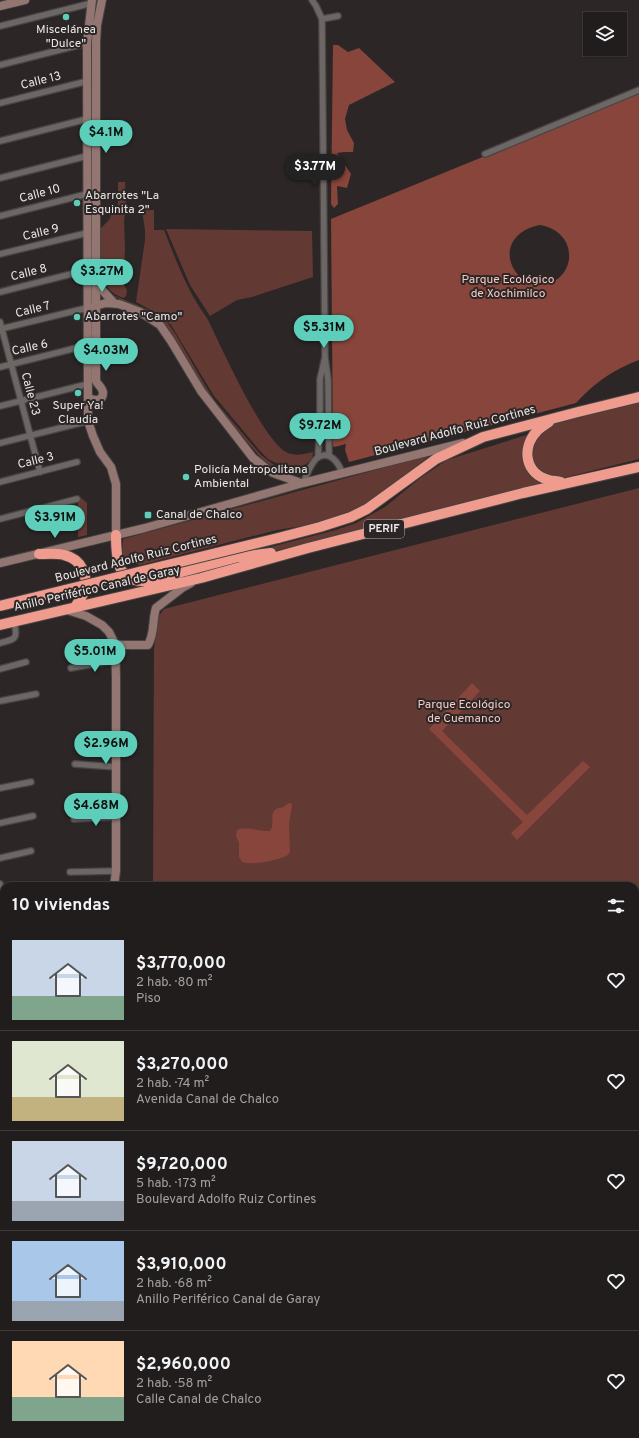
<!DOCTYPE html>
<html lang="es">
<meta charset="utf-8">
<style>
:root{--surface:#211d1c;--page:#292625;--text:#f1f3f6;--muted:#a2a2a3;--line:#3e3b3b;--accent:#5dceb9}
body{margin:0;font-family:Overpass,sans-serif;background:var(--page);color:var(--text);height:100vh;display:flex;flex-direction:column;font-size:15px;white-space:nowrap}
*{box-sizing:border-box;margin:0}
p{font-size:13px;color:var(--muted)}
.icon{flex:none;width:22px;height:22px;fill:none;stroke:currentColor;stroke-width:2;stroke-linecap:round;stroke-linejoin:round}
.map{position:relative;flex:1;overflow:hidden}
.sheet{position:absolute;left:0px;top:882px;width:639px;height:556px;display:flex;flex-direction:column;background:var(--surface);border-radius:12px 12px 0 0;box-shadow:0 1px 3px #0004,0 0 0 1px var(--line)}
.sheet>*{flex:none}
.fabs{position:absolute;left:583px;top:12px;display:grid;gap:8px}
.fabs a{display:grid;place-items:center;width:44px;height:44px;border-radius:0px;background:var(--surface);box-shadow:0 1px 3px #0004,0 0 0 1px var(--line);font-size:20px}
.price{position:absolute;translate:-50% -34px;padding:0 9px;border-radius:14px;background:var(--accent);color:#111;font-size:13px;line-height:26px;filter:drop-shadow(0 1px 2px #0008)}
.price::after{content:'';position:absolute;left:50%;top:24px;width:12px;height:9px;margin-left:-6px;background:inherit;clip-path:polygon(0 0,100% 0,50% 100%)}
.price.active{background:#222;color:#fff}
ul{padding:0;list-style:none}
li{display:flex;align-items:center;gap:12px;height:100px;padding:0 12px}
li+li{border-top:1px solid var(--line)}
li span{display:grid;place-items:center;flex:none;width:112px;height:80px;border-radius:0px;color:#555}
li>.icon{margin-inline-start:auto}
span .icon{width:48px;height:48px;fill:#fffc;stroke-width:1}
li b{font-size:17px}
h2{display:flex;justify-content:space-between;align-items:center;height:48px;padding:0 12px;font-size:17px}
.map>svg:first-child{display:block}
.green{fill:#633933}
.forest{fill:#87453b;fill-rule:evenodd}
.water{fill:#88453c}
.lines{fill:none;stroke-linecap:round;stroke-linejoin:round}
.street-casing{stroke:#474443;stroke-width:8}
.secondary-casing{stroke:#474443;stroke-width:10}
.highway-casing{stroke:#474443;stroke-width:12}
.street{stroke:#6c6665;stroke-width:5.5}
.secondary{stroke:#937671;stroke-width:8}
.highway{stroke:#ef9b8e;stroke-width:10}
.highway-bridge-casing{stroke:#474443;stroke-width:12;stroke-linecap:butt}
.highway-bridge{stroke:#ef9b8e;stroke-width:10}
.poi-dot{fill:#5dceb9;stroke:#2c2726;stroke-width:1.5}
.labels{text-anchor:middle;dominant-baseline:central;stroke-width:4;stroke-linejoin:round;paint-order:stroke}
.shield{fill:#2c2726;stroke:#b1adac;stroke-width:1}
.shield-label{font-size:11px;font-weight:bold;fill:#eae7e6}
.poi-label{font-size:12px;fill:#eae7e6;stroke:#2c2726;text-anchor:start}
.street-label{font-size:12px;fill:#eae7e6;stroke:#2c2726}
.park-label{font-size:12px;fill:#f3c9c2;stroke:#2c2726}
</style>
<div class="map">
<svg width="639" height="1438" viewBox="0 0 639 1438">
<rect width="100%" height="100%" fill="#2c2726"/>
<!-- green -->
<path class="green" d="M118,182H125L126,203L124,222L125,248L124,276V285L127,290L126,296L124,298C93,288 100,255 100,229L109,220L113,210L118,209Z
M142,210H154V230H164C176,260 187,291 207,318C221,346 262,439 286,452C295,457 304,454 313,452L312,459L306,464L294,469L282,466L268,459L261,452L214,396L171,325L158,314L136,302L145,240V230Z
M166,229L312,231L313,277L252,297L237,300L210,316L190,285Z
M104,286L113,295L149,310L167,322L176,335L206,387L215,401L261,455L274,465L286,471L285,473L275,468L262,459L212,401L197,378L177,342L166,325L152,313L113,296L105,289Z
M639,402V459L567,477H552L536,467L529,455L531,443L558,421Z
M533,433L528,471L534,479L542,485L289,549L251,552L336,530L356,523L385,507L419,479L447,460Z
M430,455L393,487L356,511L321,523L277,530L140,565L125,561L122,552L123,539Z
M639,488V1438H156V1434H635V886H153L154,649L159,616L164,609Z
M78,495L87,503V535L78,537Z"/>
<!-- forest -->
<path class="forest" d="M333,45H338L348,52L359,48L395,82L349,105L345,119L347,130L354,143L353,152H344L337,153L351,174L347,188L337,186L338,204L334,208L331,204Z
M639,93V360C611,371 597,381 576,403L424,443L420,440L403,443L402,448L349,462L345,450L346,444L334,447L333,445L331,219ZM540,225C584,233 574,287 538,284C529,284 520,279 515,271C501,249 516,229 540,225Z"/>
<!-- water -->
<path class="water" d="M472,683L480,691L442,731L527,815L583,761L590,767L517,840L511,833L523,822L429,729Z
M289,803H291L292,806L289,823L290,851L288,855C279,860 251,866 242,862L239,857V843L236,836L237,830C247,826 260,832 270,831C275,824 270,817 274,811C277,807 279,809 283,807C284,807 288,803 289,803Z"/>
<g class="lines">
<!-- street casing -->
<g class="street-casing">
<path id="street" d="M312,0L316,6L322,19L325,357
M322,19L338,16
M0,26L92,3
M0,65L87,43
M0,103L88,81
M0,141L87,119
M485,154L639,90
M0,178L87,156
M0,216L87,194
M0,254L87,233
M0,292L87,270
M0,322L40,472
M0,329L91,307
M0,367L88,345
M0,406L88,384
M0,443L88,421
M318,457L320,421V379L325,357L328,379L329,456
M0,482L77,462
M303,483C307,475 310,464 317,458C329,449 339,463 342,473
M0,519L77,499
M0,643C16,639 18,639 14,622
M71,668L116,660
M0,669L26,662
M0,701L36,694
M81,748L115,750
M75,764L116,767
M0,788L31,782
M74,819L116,817
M0,823L33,816
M0,858L31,851
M70,872L116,871
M0,884L4,904
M0,917L4,916
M0,953L4,952
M0,1006H4
M0,1132L4,1136
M115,1438V1434"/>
</g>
<!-- secondary casing -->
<g class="secondary-casing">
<path id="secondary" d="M92,0L87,43L88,421L93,436L100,452L111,467L116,484V535
M0,6L25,0
M96,280L102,290L114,303
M95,306L106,303L119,304L140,312L160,325L171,341L201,391L253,458L267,469L273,473L301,483
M88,397C93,401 103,402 103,393C103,388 98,385 96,381V42L97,25L102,0
M0,563L145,528L303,483L463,443
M67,610L86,616L102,625L109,632L115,644L116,677V871L114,886
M115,644L122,645H148C155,633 152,621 156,608L182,588L191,583
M0,1179L4,1177"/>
</g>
<!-- highway casing -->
<g class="highway-casing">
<path id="highway" d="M549,422C545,425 540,428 537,431C521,448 525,474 549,480C553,481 557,481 561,482
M116,535C116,562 118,586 152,580L238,557L271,553
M278,538L320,527L351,517L367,509L436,459L483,437L578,412L639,397
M39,554C47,554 56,553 64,555C82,559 90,577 83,594C81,598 78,603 75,607
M0,625L201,578L308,548L523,493L639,467"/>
</g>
<!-- street -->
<use href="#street" class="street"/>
<!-- secondary -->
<use href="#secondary" class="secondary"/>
<!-- highway -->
<use href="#highway" class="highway"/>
<!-- highway-bridge casing -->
<g class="highway-bridge-casing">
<path id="highway-bridge" d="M0,606L278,538"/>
</g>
<!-- highway-bridge -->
<use href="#highway-bridge" class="highway-bridge"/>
</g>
<!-- markers -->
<g class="poi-dot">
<circle cx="66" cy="17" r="4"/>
<circle cx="77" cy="203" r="4"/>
<circle cx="77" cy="317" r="4"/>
<circle cx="78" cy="393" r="4"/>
<circle cx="186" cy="477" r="4"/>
<rect x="144" y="511" width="8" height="8" rx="2"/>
</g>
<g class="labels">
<!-- shield labels -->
<rect class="shield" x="364" y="520" width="40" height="18" rx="3"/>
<g class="shield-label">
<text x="384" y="529">PERIF</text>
</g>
<!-- poi labels -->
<g class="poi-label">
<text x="66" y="30" text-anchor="middle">Miscelánea<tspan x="66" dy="14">"Dulce"</tspan></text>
<text x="85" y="196">Abarrotes "La<tspan x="85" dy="14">Esquinita 2"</tspan></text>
<text x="85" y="317">Abarrotes "Camo"</text>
<text x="78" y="406" text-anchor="middle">Super Ya!<tspan x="78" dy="14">Claudia</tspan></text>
<text x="194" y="470">Policía Metropolitana<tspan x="194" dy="14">Ambiental</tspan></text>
<text x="156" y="515">Canal de Chalco</text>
</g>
<!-- street labels -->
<g class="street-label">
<text transform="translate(41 81) rotate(-14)">Calle 13</text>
<text transform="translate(40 194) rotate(-15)">Calle 10</text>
<text transform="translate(41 233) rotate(-14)">Calle 9</text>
<text transform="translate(29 273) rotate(-14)">Calle 8</text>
<text transform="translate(33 310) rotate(-14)">Calle 7</text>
<text transform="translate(30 348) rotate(-13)">Calle 6</text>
<text transform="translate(30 394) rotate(75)">Calle 23</text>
<text transform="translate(455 431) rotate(-15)">Boulevard Adolfo Ruiz Cortines</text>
<text transform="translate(36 461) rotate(-14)">Calle 3</text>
<text transform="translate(136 559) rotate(-14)">Boulevard Adolfo Ruiz Cortines</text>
<text transform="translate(97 589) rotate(-13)">Anillo Periférico Canal de Garay</text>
</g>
<!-- park labels -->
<g class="park-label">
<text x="508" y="280">Parque Ecológico<tspan x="508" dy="14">de Xochimilco</tspan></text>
<text x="464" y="705">Parque Ecológico<tspan x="464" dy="14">de Cuemanco</tspan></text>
</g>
</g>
</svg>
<div class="fabs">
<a><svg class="icon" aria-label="layers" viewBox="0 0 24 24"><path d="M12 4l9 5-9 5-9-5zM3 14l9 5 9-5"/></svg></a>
</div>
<b class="price" style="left:106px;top:154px">$4.1M</b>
<b class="price active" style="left:315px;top:188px">$3.77M</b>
<b class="price" style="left:102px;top:293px">$3.27M</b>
<b class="price" style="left:324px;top:349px">$5.31M</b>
<b class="price" style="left:106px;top:372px">$4.03M</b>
<b class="price" style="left:320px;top:447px">$9.72M</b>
<b class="price" style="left:55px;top:539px">$3.91M</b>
<b class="price" style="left:95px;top:673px">$5.01M</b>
<b class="price" style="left:106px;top:765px">$2.96M</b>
<b class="price" style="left:96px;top:827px">$4.68M</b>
<section class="sheet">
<h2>10 viviendas<svg class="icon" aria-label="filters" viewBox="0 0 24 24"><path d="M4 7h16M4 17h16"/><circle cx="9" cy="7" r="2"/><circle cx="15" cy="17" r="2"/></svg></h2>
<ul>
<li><span style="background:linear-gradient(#c9d6e8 70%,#7fa58c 0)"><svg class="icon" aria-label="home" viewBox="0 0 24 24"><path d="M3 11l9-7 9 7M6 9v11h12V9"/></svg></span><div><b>$3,770,000</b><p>2 hab. · 80 m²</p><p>Piso</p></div><svg class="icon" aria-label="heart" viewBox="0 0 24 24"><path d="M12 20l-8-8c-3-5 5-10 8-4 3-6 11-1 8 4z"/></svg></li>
<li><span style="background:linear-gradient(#dfe7d0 70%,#c2b280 0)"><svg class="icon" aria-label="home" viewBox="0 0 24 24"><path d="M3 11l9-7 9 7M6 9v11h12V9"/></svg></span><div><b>$3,270,000</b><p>2 hab. · 74 m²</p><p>Avenida Canal de Chalco</p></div><svg class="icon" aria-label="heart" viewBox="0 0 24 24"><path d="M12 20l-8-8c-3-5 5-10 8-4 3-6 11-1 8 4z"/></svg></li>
<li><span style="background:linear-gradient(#c9d6e8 75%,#9aa5b1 0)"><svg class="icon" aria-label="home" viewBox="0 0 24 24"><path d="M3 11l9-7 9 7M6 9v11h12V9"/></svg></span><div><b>$9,720,000</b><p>5 hab. · 173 m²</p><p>Boulevard Adolfo Ruiz Cortines</p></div><svg class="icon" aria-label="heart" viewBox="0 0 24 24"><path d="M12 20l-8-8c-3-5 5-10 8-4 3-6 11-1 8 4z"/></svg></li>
<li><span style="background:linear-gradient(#a9c7e8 75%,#9aa5b1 0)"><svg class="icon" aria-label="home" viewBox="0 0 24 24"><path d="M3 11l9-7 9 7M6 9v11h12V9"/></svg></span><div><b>$3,910,000</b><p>2 hab. · 68 m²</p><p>Anillo Periférico Canal de Garay</p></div><svg class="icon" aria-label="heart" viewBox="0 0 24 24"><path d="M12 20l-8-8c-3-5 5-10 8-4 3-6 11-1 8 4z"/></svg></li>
<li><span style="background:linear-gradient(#ffd9b3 70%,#7fa58c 0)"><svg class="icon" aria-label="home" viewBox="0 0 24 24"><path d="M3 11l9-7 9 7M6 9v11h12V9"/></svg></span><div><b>$2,960,000</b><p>2 hab. · 58 m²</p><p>Calle Canal de Chalco</p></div><svg class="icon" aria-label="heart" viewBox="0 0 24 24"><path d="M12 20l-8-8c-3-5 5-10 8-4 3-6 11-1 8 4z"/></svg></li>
</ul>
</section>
</div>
